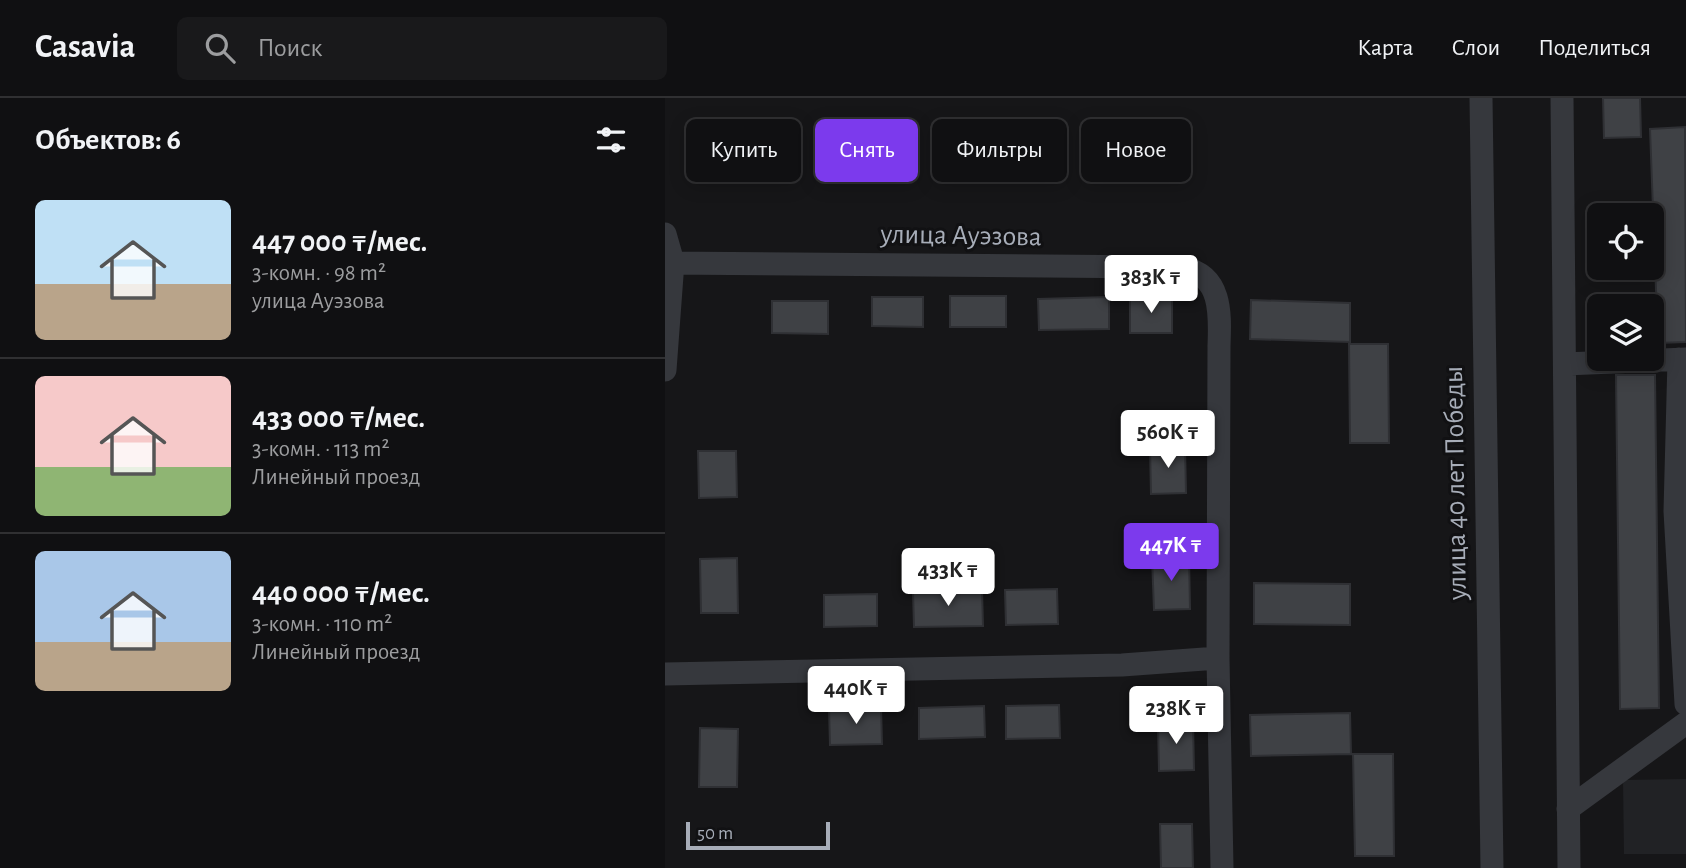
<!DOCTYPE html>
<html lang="ru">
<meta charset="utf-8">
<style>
:root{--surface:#101012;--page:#19191b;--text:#f1f3f6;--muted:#9c9d9f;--line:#303032;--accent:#7c3aed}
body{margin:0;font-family:"Alegreya Sans",sans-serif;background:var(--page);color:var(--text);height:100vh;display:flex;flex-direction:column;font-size:26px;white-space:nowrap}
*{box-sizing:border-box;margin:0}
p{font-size:23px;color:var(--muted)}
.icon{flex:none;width:38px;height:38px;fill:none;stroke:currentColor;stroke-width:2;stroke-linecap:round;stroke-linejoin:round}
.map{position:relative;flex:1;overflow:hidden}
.side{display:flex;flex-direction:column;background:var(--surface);width:665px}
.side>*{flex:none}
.guide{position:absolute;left:21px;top:21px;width:665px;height:63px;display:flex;gap:14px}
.controls{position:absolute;left:922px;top:105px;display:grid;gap:14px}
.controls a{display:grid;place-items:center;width:77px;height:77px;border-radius:10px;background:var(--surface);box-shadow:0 4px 18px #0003,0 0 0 2px var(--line);font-size:35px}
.scale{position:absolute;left:21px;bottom:18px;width:144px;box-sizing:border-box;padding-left:7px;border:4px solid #a7adb8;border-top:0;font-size:19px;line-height:24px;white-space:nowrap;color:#a7adb8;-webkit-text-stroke:5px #111113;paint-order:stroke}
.price{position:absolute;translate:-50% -60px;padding:0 16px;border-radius:7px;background:#fff;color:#222;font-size:23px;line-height:46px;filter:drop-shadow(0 2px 4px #0008)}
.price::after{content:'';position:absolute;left:50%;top:42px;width:21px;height:16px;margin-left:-10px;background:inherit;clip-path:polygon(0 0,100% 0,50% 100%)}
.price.on{background:var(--accent);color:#fff}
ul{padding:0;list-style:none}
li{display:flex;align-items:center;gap:21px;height:175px;padding:0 35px}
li+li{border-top:2px solid var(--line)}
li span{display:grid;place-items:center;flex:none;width:196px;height:140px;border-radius:10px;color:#555}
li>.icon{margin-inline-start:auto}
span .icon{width:84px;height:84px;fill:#fffc;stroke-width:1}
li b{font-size:30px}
h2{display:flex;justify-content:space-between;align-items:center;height:84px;padding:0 35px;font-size:30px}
.chip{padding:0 24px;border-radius:10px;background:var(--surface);box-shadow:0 4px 18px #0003,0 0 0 2px var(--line);font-size:24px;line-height:63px}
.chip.on{background:var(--accent);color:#fff}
header{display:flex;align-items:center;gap:42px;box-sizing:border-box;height:98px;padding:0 35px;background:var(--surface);border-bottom:2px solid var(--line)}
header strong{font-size:33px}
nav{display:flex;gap:38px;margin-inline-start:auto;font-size:24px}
.search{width:490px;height:63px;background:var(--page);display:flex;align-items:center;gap:18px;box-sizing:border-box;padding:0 24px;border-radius:10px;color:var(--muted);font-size:26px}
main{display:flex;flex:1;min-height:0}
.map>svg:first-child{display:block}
.built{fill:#212225}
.building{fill:#3f4145;stroke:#2f3034;stroke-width:2}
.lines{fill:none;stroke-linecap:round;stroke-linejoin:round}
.minor{stroke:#36383d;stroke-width:23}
.labels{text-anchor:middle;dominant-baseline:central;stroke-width:6;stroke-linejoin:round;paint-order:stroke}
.street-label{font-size:28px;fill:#a7adb8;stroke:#111113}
</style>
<header>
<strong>Casavia</strong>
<div class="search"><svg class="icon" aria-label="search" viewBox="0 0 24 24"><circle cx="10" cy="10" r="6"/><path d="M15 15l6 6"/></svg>Поиск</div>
<nav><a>Карта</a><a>Слои</a><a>Поделиться</a></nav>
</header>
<main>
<section class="side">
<h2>Объектов: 6<svg class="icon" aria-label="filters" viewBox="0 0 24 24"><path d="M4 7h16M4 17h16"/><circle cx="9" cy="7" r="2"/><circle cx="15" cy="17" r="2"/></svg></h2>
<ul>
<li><span style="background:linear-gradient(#bfe0f5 60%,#b9a48a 0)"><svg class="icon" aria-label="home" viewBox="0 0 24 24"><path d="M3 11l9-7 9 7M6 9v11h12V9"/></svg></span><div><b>447 000 ₸/мес.</b><p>3-комн. · 98 m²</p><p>улица Ауэзова</p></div></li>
<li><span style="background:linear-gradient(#f6c9c9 65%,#8fb573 0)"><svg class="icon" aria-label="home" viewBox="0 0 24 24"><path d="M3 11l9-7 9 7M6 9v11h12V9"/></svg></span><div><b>433 000 ₸/мес.</b><p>3-комн. · 113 m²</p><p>Линейный проезд</p></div></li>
<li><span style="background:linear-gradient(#a9c7e8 65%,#b9a48a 0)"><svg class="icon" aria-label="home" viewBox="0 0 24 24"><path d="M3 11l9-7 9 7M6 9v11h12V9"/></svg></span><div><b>440 000 ₸/мес.</b><p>3-комн. · 110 m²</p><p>Линейный проезд</p></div></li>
</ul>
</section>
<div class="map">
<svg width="1021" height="770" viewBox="0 0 1021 770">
<rect width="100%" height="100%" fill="#161618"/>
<!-- built -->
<path class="built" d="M1021,681V756H959L958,682Z"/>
<!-- building -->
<path class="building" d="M938,0H975L976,39L939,40Z
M1020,29L1021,244L993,245L985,31Z
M285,198H341V229H285Z
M207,199H258V229L207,228Z
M444,199V231L374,232L373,201Z
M465,199H507V235H465Z
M586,202L685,205V244L585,241Z
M107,203H163V236L107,235Z
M684,246H723L724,345H685Z
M951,277H990L994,610L955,611Z
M520,348L521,395L486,396L485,349Z
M33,353H71L72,399L34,400Z
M524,458L525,511L489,512L487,459Z
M72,460L73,515H36L35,461Z
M589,485L685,486V527L589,526Z
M392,491L393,526L341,527L340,492Z
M317,492L318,528L249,529L248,493Z
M212,496V528L159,529V497Z
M394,607L395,640L341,641V608Z
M216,608L217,646L165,647L164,610Z
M319,608L320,639L254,641V610Z
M685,615L686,656L586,658L585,617Z
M528,624L529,672L494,673L493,625Z
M35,630L73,631L72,689H34Z
M688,656H728L729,758H690Z
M495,726H527L528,770H496Z"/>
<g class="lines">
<!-- minor -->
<path class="minor" d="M816,0L827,770
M897,0L904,770
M0,136L8,164L0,272
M0,165L497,169C504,169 512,168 519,170C558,178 555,218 554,248L553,560L557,770
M1014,261L1010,413L1021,606
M900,266L1021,261
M0,576L457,567L553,560
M903,711L1021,625"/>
</g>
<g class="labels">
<!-- street labels -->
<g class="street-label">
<text transform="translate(296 138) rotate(1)">улица Ауэзова</text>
<text transform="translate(791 385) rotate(-91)">улица 40 лет Победы</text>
</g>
</g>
</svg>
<div class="controls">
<a><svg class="icon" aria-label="locate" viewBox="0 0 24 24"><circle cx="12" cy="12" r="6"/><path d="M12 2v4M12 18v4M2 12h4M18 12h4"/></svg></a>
<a><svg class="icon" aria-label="layers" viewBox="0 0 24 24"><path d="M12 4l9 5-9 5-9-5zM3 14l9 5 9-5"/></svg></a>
</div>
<div class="scale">50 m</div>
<b class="price" style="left:486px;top:217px">383K ₸</b>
<b class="price" style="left:503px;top:372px">560K ₸</b>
<b class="price on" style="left:506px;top:485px">447K ₸</b>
<b class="price" style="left:283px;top:510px">433K ₸</b>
<b class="price" style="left:191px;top:628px">440K ₸</b>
<b class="price" style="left:511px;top:648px">238K ₸</b>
<div class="guide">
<a class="chip">Купить</a>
<a class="chip on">Снять</a>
<a class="chip">Фильтры</a>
<a class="chip">Новое</a>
</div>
</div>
</main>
